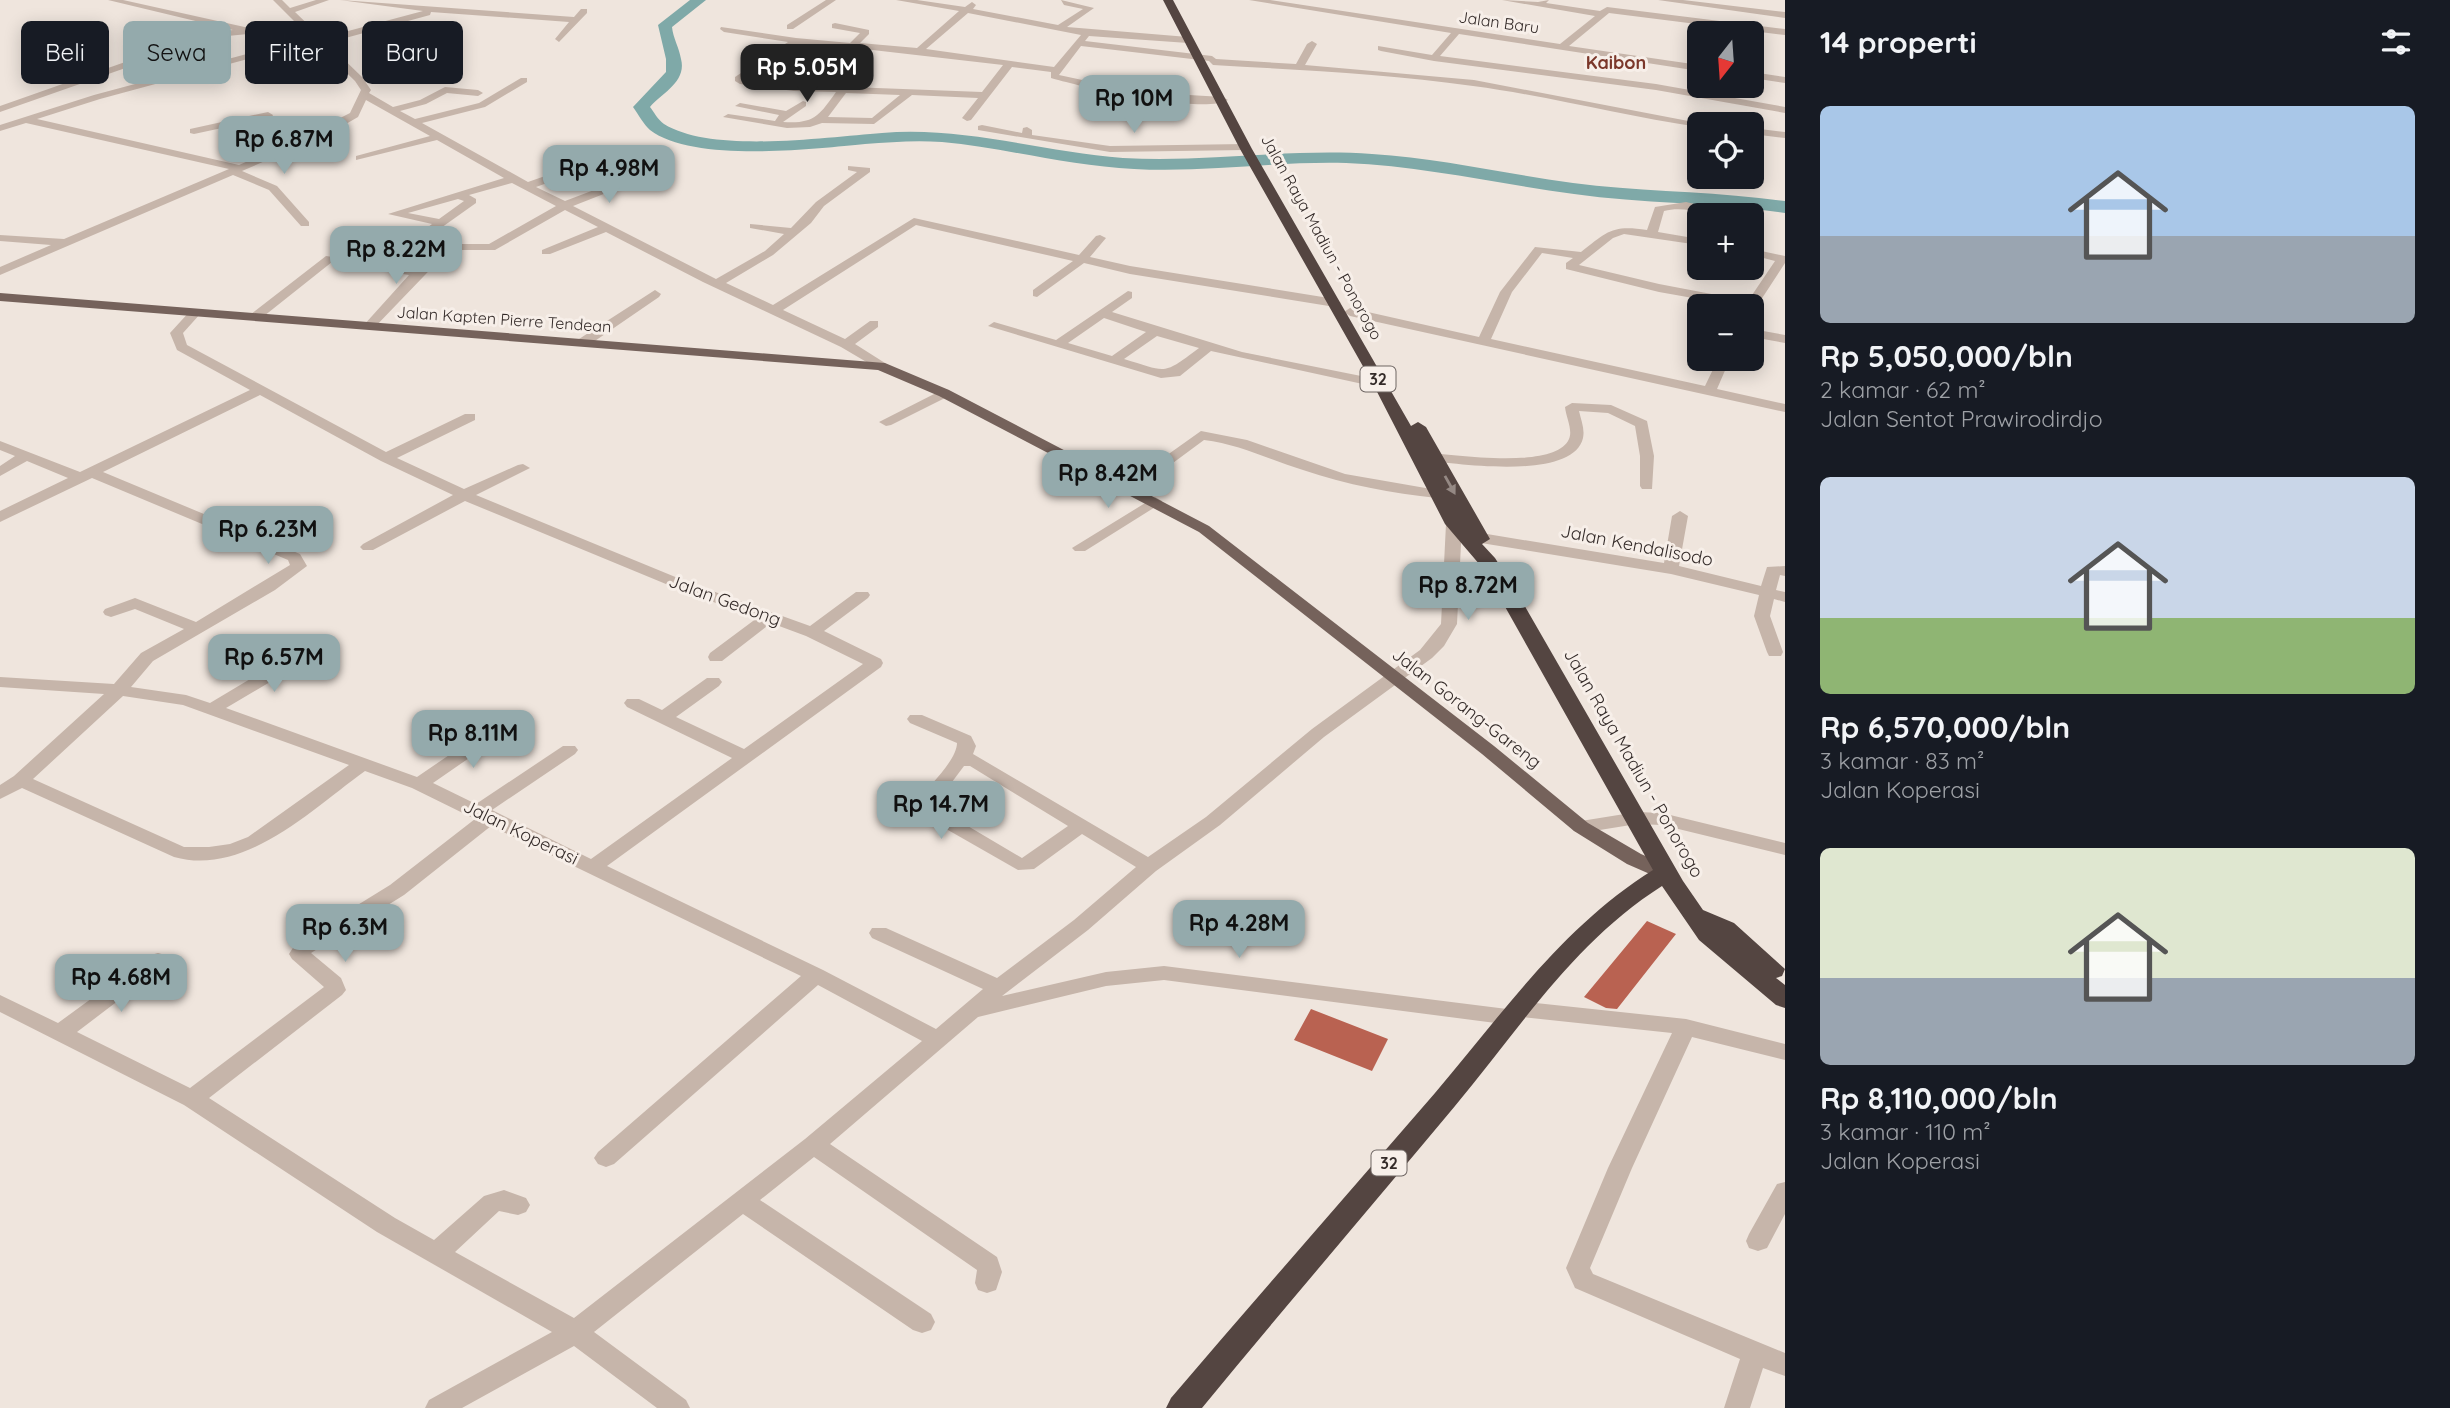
<!DOCTYPE html>
<html lang="id">
<meta charset="utf-8">
<style>
:root{--surface:#171b24;--page:#242831;--text:#f1f3f6;--muted:#9ea1a6;--accent:#94aaac}
body{margin:0;font-family:Quicksand,sans-serif;background:var(--page);color:var(--text);height:100vh;display:flex;flex-direction:column;font-size:26px;white-space:nowrap}
*{box-sizing:border-box;margin:0}
p{font-size:23px;color:var(--muted)}
.icon{flex:none;width:38px;height:38px;fill:none;stroke:currentColor;stroke-width:2;stroke-linecap:round;stroke-linejoin:round}
.map{position:relative;flex:1;overflow:hidden}
.side{display:flex;flex-direction:column;background:var(--surface);width:665px}
.side>*{flex:none}
.hud{position:absolute;left:21px;top:21px;width:665px;height:63px;display:flex;gap:14px}
.needle{width:46px;rotate:197deg}
.controls{position:absolute;left:1687px;top:21px;display:grid;gap:14px}
.controls a{display:grid;place-items:center;width:77px;height:77px;border-radius:10px;background:var(--surface);box-shadow:0 4px 18px #0003;font-size:35px}
.price{position:absolute;translate:-50% -60px;padding:0 16px;border-radius:14px;background:var(--accent);color:#111;font-size:23px;line-height:46px;filter:drop-shadow(0 2px 4px #0008)}
.price::after{content:'';position:absolute;left:50%;top:42px;width:21px;height:16px;margin-left:-10px;background:inherit;clip-path:polygon(0 0,100% 0,50% 100%)}
.price.on{background:#222;color:#fff}
ul{padding:0;list-style:none}
li{display:grid;align-content:center;gap:14px;height:371px;padding:0 35px}
li span{display:grid;place-items:center;height:217px;border-radius:10px;color:#555}
li>.icon{margin-inline-start:auto}
span .icon{width:126px;height:126px;fill:#fffc;stroke-width:1}
li b{font-size:30px}
h2{display:flex;justify-content:space-between;align-items:center;height:84px;padding:0 35px;font-size:30px}
.tag{padding:0 24px;border-radius:10px;background:var(--surface);box-shadow:0 4px 18px #0003;font-size:24px;line-height:63px}
.tag.on{background:var(--accent);color:#111}
main{display:flex;flex:1;min-height:0}
.map>svg:first-child{display:block}
.lines{fill:none;stroke-linecap:round;stroke-linejoin:round}
.river{fill:#7fa9a8;fill-rule:evenodd}
.building{fill:#b96251}
.minor{fill:#c6b5aa;fill-rule:evenodd}
.major{fill:#75625b;fill-rule:evenodd}
.highway{fill:#544541;fill-rule:evenodd}
.oneway{fill:#958984}
.labels{text-anchor:middle;dominant-baseline:central;stroke-width:6;stroke-linejoin:round;paint-order:stroke}
.far-street-label{font-size:16px;fill:#342b29;stroke:#f7efe9}
.shield{fill:#f7efe9;stroke:#6e6663;stroke-width:2}
.shield-label{font-size:16px;font-weight:bold;fill:#342b29}
.far-quarter-label{font-size:18px;font-weight:bold;fill:#7b372a;stroke:#f7efe9}
.street-label{font-size:18px;fill:#342b29;stroke:#f7efe9}
</style>
<main>
<div class="map">
<svg width="1785" height="1408" viewBox="0 0 1785 1408">
<rect width="100%" height="100%" fill="#efe5dd"/>
<g class="lines">
<!-- river -->
<path class="river" d="M690,0H706L672,27C673,38 679,47 681,59C687,82 662,93 650,107C654,112 658,120 664,124C712,154 826,137 882,133C964,126 1042,152 1123,158C1206,163 1289,148 1372,154C1439,158 1506,174 1573,183C1635,191 1697,191 1759,198L1785,201V213C1715,202 1644,204 1574,194C1498,184 1423,166 1346,163C1275,161 1205,173 1134,169C1069,166 1006,148 942,142C916,140 891,142 865,144C813,149 693,163 650,130C644,125 638,114 633,107L666,72V59L658,25Z"/>
</g>
<!-- building -->
<path class="building" d="M1647,921L1676,934L1617,1009L1606,1008L1584,997Z
M1311,1009L1388,1039L1372,1071L1294,1040Z"/>
<g class="lines">
<!-- minor -->
<path class="minor" d="M108,0H123L249,28L297,24L273,0H282L290,8L316,0H329L295,12L322,38L423,11L340,0L574,17L581,9H587V13L559,42L555,39L569,22L431,12L430,15L327,43L362,77L371,90L369,93L393,107L420,100L445,87L478,90L483,93L478,96L447,93L426,104L400,111L415,119L479,103L521,78H527V82L485,107L422,123L528,182L625,148H633V152L536,187L565,201L639,173H647V177L573,206L716,279L765,251L784,234L750,228V224L791,228L816,202L857,172L848,170V166L870,168V172L824,206L811,223L773,255L726,283L773,305L914,218L1079,255L1096,236L1100,235L1106,238L1090,257L1130,266L1335,299L1341,303L1335,307L1130,274L1084,263L1037,297L1033,296V290L1073,261L916,225L783,310L845,339L870,321H878V327L855,344L885,363L887,366L880,370L841,347L703,282L606,232L550,254H542V250L598,227L565,210L495,250H449L373,329H365L363,326L409,275L332,262L259,320H251V314L326,256L415,269L442,244H489L556,206L512,183L469,195L476,199V203L431,235H423V231L432,224L388,214L504,178L437,140L356,160V156L430,136L366,100L358,117L332,132L242,171L277,186L309,222V226H301L269,190L233,175L0,275V267L51,245L0,241V235L64,239L229,169L26,123L0,131V125L94,95L310,37L302,29L196,39L134,65L0,112V106L128,61L191,35L233,30ZM314,41L355,81L361,90L350,113L295,141L261,120L272,117L273,115L268,112L190,129V133L194,134L250,122L286,144L239,165L37,119L100,99ZM458,199L464,201L439,219L408,213Z
M826,0H836L793,29H787V25Z
M896,0H917L965,7L972,2L976,5L973,9L1058,25L1083,9L1064,5L1061,0L1094,8L1067,27L1188,37L1192,40L1188,43L1089,36L1085,41L1212,56L1216,59L1296,64L1307,44L1312,41L1317,44L1305,65L1474,80L1704,124H1699V127C1623,116 1549,96 1473,86C1387,74 1300,70 1213,65L1209,61L1081,46L1059,75L1138,92L1223,97L1228,100C1204,115 1081,87 1051,78V72L1012,67L971,120L967,121L962,118L978,98L912,95L874,124L822,123L810,127L787,128L723,117L728,114L775,121L779,115L735,106L740,103L786,111L803,101L806,102V106L783,122C814,124 819,116 836,92L794,91L740,84L735,81V77L788,42L724,32L720,29L721,27L796,38L850,43L860,33L832,28V24L835,23L869,30V34L860,43L917,48L959,11ZM968,13L1081,35L1054,67L926,49ZM798,44L854,48L842,63L812,86L745,79ZM864,49L1003,65L982,92L824,86L849,66L853,58ZM846,93L900,95L872,118L828,117Z
M1249,0H1270L1560,44L1595,16L1502,0L1538,2L1549,0L1546,3L1600,11L1607,7L1785,29V35L1609,13L1569,46L1699,65V71L1459,34L1440,56L1656,84L1785,107V113L1656,90L1434,61L1381,51L1378,50V46L1432,55L1451,33Z
M1658,0H1683L1785,12V18Z
M1752,72L1785,77V83L1752,78Z
M982,125L1022,133L1023,128L1027,127L1032,130V135L1110,146L1245,144L1250,147L1245,150L1110,152L978,130V126Z
M1752,128L1785,132V138L1752,134Z
M1686,202L1739,214C1715,220 1689,204 1664,211L1658,232L1699,239V245L1624,234L1613,238L1579,265L1659,284L1748,301L1775,261L1752,255V249L1785,256V263L1755,309L1659,292L1566,269V263L1573,258L1542,253L1512,292L1491,339L1705,386L1718,359H1730L1717,389L1785,404V412L1350,316L1344,312L1350,308L1479,337L1500,292L1535,247L1581,252C1608,231 1612,225 1647,230L1655,207Z
M655,290L661,294L659,297L589,345H579V339Z
M1128,291L1132,292V298L1112,312L1242,352L1381,380L1388,384L1381,388L1211,351L1180,376L1161,378L988,326L994,322L1056,340ZM1104,318L1146,332L1112,356L1068,343ZM1157,336L1199,348C1162,376 1168,372 1124,359Z
M195,309L201,313L183,333L187,345L386,452L465,414H475V420L397,458L464,489L518,465L523,464L530,468L476,495L690,583L810,626L856,592H868L870,595L868,598L824,631L881,659L883,663L881,667L607,866L823,970L936,1029L983,989L872,938L869,933L872,928H886L997,978L1074,920L1136,867L1082,834L1034,869L1018,870L920,814L915,805C926,788 957,761 957,743L910,723L907,719L910,715H922L971,736L976,746L973,754L1148,857L1206,817L1312,729L1420,650L1441,624L1446,524L1454,519L1459,521L1462,524L1457,624L1444,646L1432,658L1324,737L1220,825L1156,871L1088,930L1002,996L1106,972L1164,966L1507,1009L1510,1004L1518,1001L1686,1019L1785,1044V1060L1692,1037L1632,1168L1590,1268L1593,1274L1785,1353V1376L1763,1368L1750,1408H1724L1740,1359L1575,1288L1566,1268L1608,1168L1672,1033L1522,1017L1519,1023L1511,1025L1164,980L1106,986L978,1017L830,1144L997,1257L1002,1272L996,1290L987,1293L978,1290L975,1283L977,1270L814,1157L760,1200L931,1314L935,1322L931,1330L922,1333L913,1330L743,1214L594,1332L686,1400L690,1408H657L574,1346L462,1408H425L429,1400L552,1332L377,1232L184,1105L0,1012V995L58,1023L151,955L158,953L165,955L168,960L165,965L77,1032L190,1088L324,987L292,959L289,954L296,943L390,885L475,819L412,788L365,771C312,809 245,877 174,857L22,788L0,799V785L14,776L104,694L0,687V677L114,684L141,653L184,629L135,609L111,617L105,615L103,612L105,609L135,598L196,622L290,565L288,560L92,478L0,522V511L68,478L27,461L0,476V466L15,456L0,450V441L80,472L250,390L177,350L170,333L191,310ZM260,395L381,461L453,495L363,544L360,547L363,550H373L465,501L678,589L757,618L710,653L708,657L710,661H722L771,623L806,636L863,664L744,749L676,717L719,686L722,682L719,678H707L662,710L639,699H627L624,703L627,707L732,758L591,859L492,810L575,754L578,750L575,746H563L476,804L433,783L511,729L514,725L511,721H499L417,777L226,708L324,650L326,646L324,642H312L210,703L186,695L131,687L153,661L275,590L307,566L300,554L103,472ZM123,696L183,705L349,765L248,837L230,844L209,847H184L33,779ZM964,766H970L1068,826L1022,858L934,806ZM491,826L801,976L598,1152L594,1158L598,1164L606,1167L614,1164L818,985L922,1041L805,1139L574,1318L455,1252L499,1211L518,1215L526,1212L530,1205L526,1198L504,1190L484,1196L434,1240L395,1218L209,1098L342,995L346,990L341,978L311,953L404,895Z
M1752,329L1785,335V343L1752,337Z
M944,389L949,390V396L891,425L886,426L879,422Z
M1572,403L1611,405L1647,421L1654,456L1652,489H1642L1640,486V456L1635,426L1608,413L1579,411C1581,420 1585,429 1583,438C1573,482 1453,463 1421,460L1414,456L1421,452C1450,454 1555,471 1569,439C1573,430 1566,417 1565,407Z
M1201,431L1247,440L1345,474L1437,490L1444,494L1437,498C1392,493 1347,485 1303,470C1270,460 1239,444 1204,440L1135,491H1125L1123,488L1125,485Z
M1155,497L1162,501L1160,504L1085,551H1075L1072,548Z
M1680,511L1688,516L1679,566L1761,586L1767,567L1785,566V576L1780,575L1776,590L1785,592V602L1774,599L1770,616L1783,652L1781,656H1769L1767,652L1754,616L1759,595L1671,574L1481,543L1473,538L1481,533L1664,563L1672,516Z
M1637,812L1662,813L1785,843V855L1662,825L1637,824L1581,833L1574,831L1571,827L1574,823L1581,821Z
M1785,1182V1214L1767,1248L1758,1251L1749,1248L1746,1241L1749,1234L1777,1184Z"/>
<!-- major -->
<path class="major" d="M0,293L885,363L949,390L1209,526L1494,746L1588,823L1641,854L1673,868L1676,873L1673,878H1659L1627,864L1574,831L1482,754L1199,532L939,396L878,370L0,301Z"/>
<!-- highway -->
<path class="highway" d="M1163,0H1173L1252,149L1411,426L1418,422L1426,427L1490,539L1482,544L1495,558L1519,596L1683,881L1703,910L1734,923L1785,969L1782,976L1776,978L1785,985V1008L1776,1005L1699,940L1662,886C1575,941 1519,1029 1455,1106C1371,1207 1285,1307 1202,1408H1166L1171,1398C1258,1296 1347,1195 1435,1093C1503,1013 1562,927 1653,870L1499,596L1480,565L1445,524L1373,384L1240,149Z"/>
</g>
<!-- one-way arrows -->
<defs><path id="oneway-solid" d="M-6-.8H1V-3.2L6.5 0L1 3.2V.8H-6Z" transform="scale(1.75)"/></defs>
<use class="oneway" href="#oneway-solid" transform="translate(1450 485) rotate(61)"/>
<g class="labels">
<!-- far-street labels -->
<g class="far-street-label">
<text transform="translate(1499 22) rotate(8)">Jalan Baru</text>
<text transform="translate(1322 237) rotate(61)">Jalan Raya Madiun - Ponorogo</text>
<text transform="translate(504 319) rotate(4)">Jalan Kapten Pierre Tendean</text>
</g>
<!-- shield labels -->
<g class="shield">
<rect x="1360.5" y="366.5" width="35" height="25" rx="5"/>
<rect x="1371.5" y="1150.5" width="35" height="25" rx="5"/>
</g>
<g class="shield-label">
<text x="1378" y="379">32</text>
<text x="1389" y="1163">32</text>
</g>
<!-- far-quarter labels -->
<g class="far-quarter-label">
<text x="1616" y="62">Kaibon</text>
</g>
<!-- street labels -->
<g class="street-label">
<text transform="translate(1637 545) rotate(11)">Jalan Kendalisodo</text>
<text transform="translate(725 600) rotate(20)">Jalan Gedong</text>
<text transform="translate(1467 708) rotate(38)">Jalan Gorang-Gareng</text>
<text transform="translate(1634 763) rotate(60)">Jalan Raya Madiun - Ponorogo</text>
<text transform="translate(521 832) rotate(26)">Jalan Koperasi</text>
</g>
</g>
</svg>
<div class="controls">
<a><svg class="needle" viewBox="-14 -14 28 28"><path d="M0-13l5 13h-10z" fill="#e53935"/><path d="M0 13l5-13h-10z" fill="#9ea1a6"/></svg></a>
<a><svg class="icon" aria-label="locate" viewBox="0 0 24 24"><circle cx="12" cy="12" r="6"/><path d="M12 2v4M12 18v4M2 12h4M18 12h4"/></svg></a>
<a>+</a>
<a>−</a>
</div>
<b class="price on" style="left:807px;top:104px">Rp 5.05M</b>
<b class="price" style="left:1134px;top:135px">Rp 10M</b>
<b class="price" style="left:284px;top:176px">Rp 6.87M</b>
<b class="price" style="left:609px;top:205px">Rp 4.98M</b>
<b class="price" style="left:396px;top:286px">Rp 8.22M</b>
<b class="price" style="left:1108px;top:510px">Rp 8.42M</b>
<b class="price" style="left:268px;top:566px">Rp 6.23M</b>
<b class="price" style="left:1468px;top:622px">Rp 8.72M</b>
<b class="price" style="left:274px;top:694px">Rp 6.57M</b>
<b class="price" style="left:473px;top:770px">Rp 8.11M</b>
<b class="price" style="left:941px;top:841px">Rp 14.7M</b>
<b class="price" style="left:1239px;top:960px">Rp 4.28M</b>
<b class="price" style="left:345px;top:964px">Rp 6.3M</b>
<b class="price" style="left:121px;top:1014px">Rp 4.68M</b>
<div class="hud">
<a class="tag">Beli</a>
<a class="tag on">Sewa</a>
<a class="tag">Filter</a>
<a class="tag">Baru</a>
</div>
</div>
<section class="side">
<h2>14 properti<svg class="icon" aria-label="filters" viewBox="0 0 24 24"><path d="M4 7h16M4 17h16"/><circle cx="9" cy="7" r="2"/><circle cx="15" cy="17" r="2"/></svg></h2>
<ul>
<li><span style="background:linear-gradient(#a9c7e8 60%,#9aa5b1 0)"><svg class="icon" aria-label="home" viewBox="0 0 24 24"><path d="M3 11l9-7 9 7M6 9v11h12V9"/></svg></span><div><b>Rp 5,050,000/bln</b><p>2 kamar · 62 m²</p><p>Jalan Sentot Prawirodirdjo</p></div></li>
<li><span style="background:linear-gradient(#c9d6e8 65%,#8fb573 0)"><svg class="icon" aria-label="home" viewBox="0 0 24 24"><path d="M3 11l9-7 9 7M6 9v11h12V9"/></svg></span><div><b>Rp 6,570,000/bln</b><p>3 kamar · 83 m²</p><p>Jalan Koperasi</p></div></li>
<li><span style="background:linear-gradient(#dfe7d0 60%,#9aa5b1 0)"><svg class="icon" aria-label="home" viewBox="0 0 24 24"><path d="M3 11l9-7 9 7M6 9v11h12V9"/></svg></span><div><b>Rp 8,110,000/bln</b><p>3 kamar · 110 m²</p><p>Jalan Koperasi</p></div></li>
</ul>
</section>
</main>
